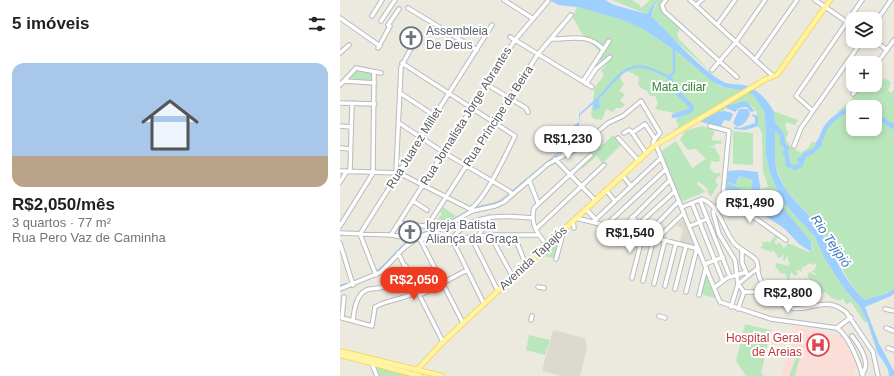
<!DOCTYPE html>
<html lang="pt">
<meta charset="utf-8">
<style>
:root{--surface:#fff;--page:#f2f2f2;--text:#202124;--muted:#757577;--accent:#f13b20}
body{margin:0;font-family:Helvetica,sans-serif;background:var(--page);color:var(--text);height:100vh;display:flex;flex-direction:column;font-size:15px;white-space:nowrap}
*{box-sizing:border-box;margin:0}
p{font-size:13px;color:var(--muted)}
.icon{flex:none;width:22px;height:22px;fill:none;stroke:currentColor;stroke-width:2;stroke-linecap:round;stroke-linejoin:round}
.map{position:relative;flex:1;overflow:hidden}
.details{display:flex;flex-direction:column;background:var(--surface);width:340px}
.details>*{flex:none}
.fabs{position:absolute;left:506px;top:12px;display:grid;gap:8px}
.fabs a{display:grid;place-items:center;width:36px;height:36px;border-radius:8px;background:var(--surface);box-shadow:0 2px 6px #0003;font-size:20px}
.price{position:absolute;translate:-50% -34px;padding:0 9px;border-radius:14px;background:#fff;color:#222;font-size:13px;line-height:26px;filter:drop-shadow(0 1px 2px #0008)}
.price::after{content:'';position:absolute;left:50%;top:24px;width:12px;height:9px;margin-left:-6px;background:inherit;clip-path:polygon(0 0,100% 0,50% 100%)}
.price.active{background:var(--accent);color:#fff}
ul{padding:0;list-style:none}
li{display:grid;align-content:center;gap:8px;height:212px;padding:0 12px}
li span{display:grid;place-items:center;height:124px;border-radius:12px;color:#555}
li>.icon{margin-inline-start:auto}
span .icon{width:72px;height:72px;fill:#fffc;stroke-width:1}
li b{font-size:17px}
h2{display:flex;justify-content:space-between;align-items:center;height:48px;padding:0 12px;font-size:17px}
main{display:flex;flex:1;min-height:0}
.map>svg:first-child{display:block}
.education{fill:#dcd9ce}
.medical{fill:#fcded9}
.green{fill:#bae6bc;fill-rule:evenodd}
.water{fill:#9dcfff}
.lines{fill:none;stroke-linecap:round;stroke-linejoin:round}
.canal{stroke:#9dcfff;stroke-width:2.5}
.river{stroke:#9dcfff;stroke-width:4.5}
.minor-casing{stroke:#b7babf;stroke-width:5.5}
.major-casing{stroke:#f8d04d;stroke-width:6}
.minor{stroke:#fff;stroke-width:3.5}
.major{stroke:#fff4a2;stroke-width:4.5}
.labels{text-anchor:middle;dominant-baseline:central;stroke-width:4;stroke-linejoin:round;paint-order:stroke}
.worship-label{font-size:12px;fill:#5b616d;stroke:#fff;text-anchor:start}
.park-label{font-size:12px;fill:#2f8237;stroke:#fff}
.street-label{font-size:12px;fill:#585c61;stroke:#fff}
.health-label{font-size:12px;fill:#be3a42;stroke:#fff;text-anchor:end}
.water-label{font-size:13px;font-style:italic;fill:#3873bf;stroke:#fff}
</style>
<main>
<section class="details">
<h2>5 imóveis<svg class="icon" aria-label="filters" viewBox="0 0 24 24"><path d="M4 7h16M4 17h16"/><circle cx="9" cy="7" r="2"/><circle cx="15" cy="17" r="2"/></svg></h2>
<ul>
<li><span style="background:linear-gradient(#a9c7e8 75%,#b9a48a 0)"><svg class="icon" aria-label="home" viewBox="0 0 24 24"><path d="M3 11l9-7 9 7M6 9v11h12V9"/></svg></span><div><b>R$2,050/mês</b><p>3 quartos · 77 m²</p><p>Rua Pero Vaz de Caminha</p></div></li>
</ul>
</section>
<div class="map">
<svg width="554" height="376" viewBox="0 0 554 376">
<rect width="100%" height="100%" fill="#eceadf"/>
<!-- education -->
<path class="education" d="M343,219L355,244L353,245L340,242L343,228L336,226Z
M213,330L245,338L247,347L240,376H221L202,371Z"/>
<!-- medical -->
<path class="medical" d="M453,326L503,336L514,353L518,367L514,368L513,376H441Z"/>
<!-- green -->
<path class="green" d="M272,0H292L299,4L301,8L310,0H325L321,5V10L340,28L337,35L339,39L369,70L322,29L321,25L311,16L317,2L314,3L307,14Z
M237,7L284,20L303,29L340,54L380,86L406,91L413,95L424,111L426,132V155L430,173L442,201L475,237L484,257L505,290L519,305L527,321L525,323L511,302L507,304L504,302V299L502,298L501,301L492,298L485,292L482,293L476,290V292L479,293L478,296L473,297L472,300L465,299L464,304L459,306L457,300L452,299L454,292L465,282V278L470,283L471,282L467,275L470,272L475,275L476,274L471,271H474L477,263L473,265L470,263L462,268L461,272L459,270L456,271L458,274L455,276L451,272L449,281L444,273L441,274L435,266L437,263L448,266L450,262L448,261V255L444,261L443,260L444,253L440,258L437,257V255L433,250L432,252L420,248L423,245L421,242L422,241L424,243L427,241L430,243L436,234L439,236L434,242L437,245L439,242L444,248L448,243L469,252L473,250L471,242L435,204L422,201L421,189L428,187L423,171L422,133L418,126L417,114L415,109L405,101L391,105L387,104L384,111L367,116L364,113L356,121L337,131L334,130L339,126L336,120L338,117V114L315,109L318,103L315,96H310L307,91L301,88L298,84L299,77L288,71L282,73C279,79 281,79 284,84L279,91L285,94L280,101L285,104L282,108H276L273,112L266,109L262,120L254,119L251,115L255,87L264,75L261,70L266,65L264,62L258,60L260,52L242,34L233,17Z
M15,69L33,74V81L5,80Z
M544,78L551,82L548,90L551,93L554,89V289L533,299L525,300C509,286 502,267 492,249C486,239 480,230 473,221C460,200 446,198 438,172C431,152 437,131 433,111L458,120L455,125L446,122L445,126L448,133L446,139L450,146L461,153L468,148L472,142L478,143L481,140L484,130L495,119L499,110L508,104L521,85H535V81L540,86ZM513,107H535V129H513Z
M362,126L375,131L371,140L382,141L381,144H375V146H368L375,148L380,157L379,162L371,161L370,168L374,173H380L381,177L378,176L375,181L378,185L371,197L367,191L368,189L358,181L357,184L365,192L341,202L320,152L336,141L352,168L366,159L356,149L348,150L340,140L345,131Z
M393,131L413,133V165L393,164Z
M273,135L282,144L262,164L257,156L242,169L239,167Z
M399,176L414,180L412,191L404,190L399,201L413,213L385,195L386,181L397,183Z
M103,207L116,216L105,224L95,227L94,223L102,214L100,212Z
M220,235L214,258L203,256V253Z
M365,271L377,296L375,298L361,294Z
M405,324L431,330L421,373L424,376H406L396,361Z
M189,335L210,340L205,355L186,350Z
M458,352L461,354L455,376H449Z
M37,366L76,376H39L36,368Z"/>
<!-- water -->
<path class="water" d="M209,0H265L274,5L307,14L314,3L319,0L315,4L311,16C330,34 362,72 386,83C392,85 398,84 404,85C415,87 428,100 433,110C438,121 432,154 437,171C444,193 458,202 472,219C492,244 500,279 525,300L545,294L554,289V294L551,296L525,307L541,349L540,353L547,365L554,371V376H549L548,368L538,354L527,321L519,305L505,290L484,257L475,237L442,201L430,173L426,155V132L424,111L413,95L406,91L384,87L373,82L340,54L303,29L283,20L237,7L219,5Z
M258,97L260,108L254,110L253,104L240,115L239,126L233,128L223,150L159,202L132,210C136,204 152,205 160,200L222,149L233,126L239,122V114Z
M404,101L407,102L415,111L411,112L407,107L399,108L395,112L386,108V104L391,105Z
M399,109H408L410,113C409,119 403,126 397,127L393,123Z
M385,111L392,113L393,115L390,121L384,120L381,127L361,122V120L378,112Z
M411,114L418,116V126L406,130L394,129V127L400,128L415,123V118Z
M400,170L418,172L421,193L411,190L413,180L399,176L396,184L387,182L388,171Z
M387,183L401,189L397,200L386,193Z
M404,189L422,195L421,205L417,214L399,201Z
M426,203L432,205L437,203L441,205L471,242L472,250L470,251L459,244L445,229L424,215L422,212Z"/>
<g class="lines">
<!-- canal -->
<path class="canal" d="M256,100C270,88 281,64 303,67C313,68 321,74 330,77L334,72V50
M34,273C48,266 55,251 68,242C81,232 89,232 102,226C112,221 121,215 132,209
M0,286L7,284"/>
<!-- river -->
<path class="river" d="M330,77C331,90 344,98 352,107L350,111L334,116
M515,107H520
M535,115L554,127
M431,121L442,135L443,145L447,148L445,153L447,156L448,165L455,168L461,165L462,161L459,160L463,159L465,154L472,152L480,144L478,143C482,139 482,136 484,131C489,120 502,112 513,108
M538,346L554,376"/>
<!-- minor casing -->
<g class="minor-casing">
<path id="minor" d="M164,0L192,18
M326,0L322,5L324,11L397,77
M350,0L433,76
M475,0L513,26
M356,5L362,0
M68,8L137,50
M32,16L42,0
M0,18L40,46
M41,21L55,0
M535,23L551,0
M48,25L59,9
M377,25L395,0
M170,37L252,87
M212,39C231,39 248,33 263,49
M535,41L547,50
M38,48L50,26
M0,53L9,45
M415,60L457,0
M62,63L175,136C166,154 145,200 130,209
M535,66L554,40
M372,70L396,42L425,0
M4,81L35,83
M243,81L269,41
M146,84L186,108L188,112
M246,84L256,69L270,57
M0,85L16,68L41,73
M60,93L95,116
M513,94L520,85
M0,103L35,104
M473,111L456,96L522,0
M59,123L103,152L169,191L172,194
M0,126L11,127
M370,126L389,131L383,195L381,201L373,212L379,234L395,260L398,284L391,307
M284,133L289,130L291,131L306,153
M292,133L305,124L315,139
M278,138L298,160
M316,145L379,300
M454,146L461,128L522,41
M0,148L10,149
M223,154L234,134
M215,159L255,200
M0,171L59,173L130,209
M10,171L12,103
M56,173L61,67L75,41
M282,175L291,186
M189,180L198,203
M0,182L7,171
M266,190L275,201
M383,195L446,240
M360,200L390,277
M73,201L87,210
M352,203L383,281
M342,207L362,199C380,205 383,230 394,243C400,250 410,253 416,260C418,263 418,268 418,272C420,282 424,288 431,295C462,327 478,289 506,312L533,352L538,376
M246,209L256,220
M292,217L299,224L303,234L292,278
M236,218L359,249
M233,221L234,228
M253,222L321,158
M59,223L84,226L90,222L198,54L231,15
M299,224L335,191
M266,225L326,169
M0,226L33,173L34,73
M350,226L367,219
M196,229L264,165
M281,229L330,180
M0,233L51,235L75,239H112L150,235H198
M51,235L175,40L208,1
M150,235L173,277
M174,235L186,265
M306,235L339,201
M138,236L150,217
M131,237L158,291
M318,238L344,213
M80,239L123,323
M0,243L13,285
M207,245C197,234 190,223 194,208L251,155
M402,250V263L407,274
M58,253L103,342
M216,259L222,237
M365,264L383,257
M36,275L20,234L152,25
M303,281L314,237
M314,284L325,240
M325,286L336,243
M198,287L204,288
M375,287L387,278L406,272
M0,289L41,272L65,247L79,237L103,228L132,211L155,206L164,202L208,164L240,147L268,123L283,116L301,101L320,133L313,142L314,146
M335,289L346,246
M346,292L357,248
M403,292H414
M80,295L127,270
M359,295L366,267
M380,302L431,319L497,328C509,336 519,362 523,376
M144,304L112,239C130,213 164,215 193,218
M398,309L404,292L398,284L418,268
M545,309L554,311
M319,316L325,318
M2,318L32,326L35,307C49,299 64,300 78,291
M2,318L4,297
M13,320C14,309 17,291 30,289C35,288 41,289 45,286C53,280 58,272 66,266
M191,320L192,316
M497,328L511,317
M546,328L554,331
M512,336C519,345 532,363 522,374
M548,348L554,350
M32,364L37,376"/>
</g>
<!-- major casing -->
<g class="major-casing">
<path id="major" d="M0,351L102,376
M0,355L80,376
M77,370L103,342L314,146L426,79L437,75L490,0"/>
</g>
<!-- minor -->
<use href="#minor" class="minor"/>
<!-- major -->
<use href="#major" class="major"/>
</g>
<!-- icons -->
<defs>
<g id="church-ring" transform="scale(1.15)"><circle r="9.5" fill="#fff" stroke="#6b7280" stroke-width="1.5"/><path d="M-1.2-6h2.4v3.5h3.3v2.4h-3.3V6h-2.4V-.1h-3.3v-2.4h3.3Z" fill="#6b7280"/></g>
<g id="hospital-ring" transform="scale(1.15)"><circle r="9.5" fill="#fff" stroke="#e0444e" stroke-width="1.5"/><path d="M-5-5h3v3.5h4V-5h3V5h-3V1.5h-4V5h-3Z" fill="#e0444e"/></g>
</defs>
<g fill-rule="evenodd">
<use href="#church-ring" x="71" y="38"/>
<use href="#church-ring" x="70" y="232"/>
<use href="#hospital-ring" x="478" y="345"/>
</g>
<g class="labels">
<!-- worship labels -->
<g class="worship-label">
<text x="86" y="31">Assembleia<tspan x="86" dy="14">De Deus</tspan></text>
<text x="86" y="225">Igreja Batista<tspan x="86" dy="14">Aliança da Graça</tspan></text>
</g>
<!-- park labels -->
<g class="park-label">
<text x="339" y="87">Mata ciliar</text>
</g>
<!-- street labels -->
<g class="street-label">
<text transform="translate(126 116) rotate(-58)">Rua Jornalista Jorge Abrantes</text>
<text transform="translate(158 116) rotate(-57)">Rua Príncipe da Beira</text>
<text transform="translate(74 148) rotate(-58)">Rua Juarez Millet</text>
<text transform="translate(193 258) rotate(-43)">Avenida Tapajós</text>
</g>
<!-- health labels -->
<g class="health-label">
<text x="462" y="338">Hospital Geral<tspan x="462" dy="14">de Areias</tspan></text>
</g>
<!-- water labels -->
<g class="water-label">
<text transform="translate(491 241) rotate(56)">Rio Tejipió</text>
</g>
</g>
</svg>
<div class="fabs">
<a><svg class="icon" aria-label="layers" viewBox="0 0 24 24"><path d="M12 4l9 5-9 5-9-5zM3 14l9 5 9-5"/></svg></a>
<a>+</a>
<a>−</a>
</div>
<b class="price" style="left:228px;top:160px">R$1,230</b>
<b class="price" style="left:410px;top:224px">R$1,490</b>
<b class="price" style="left:290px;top:254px">R$1,540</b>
<b class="price active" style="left:74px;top:301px">R$2,050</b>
<b class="price" style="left:448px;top:314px">R$2,800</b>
</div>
</main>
